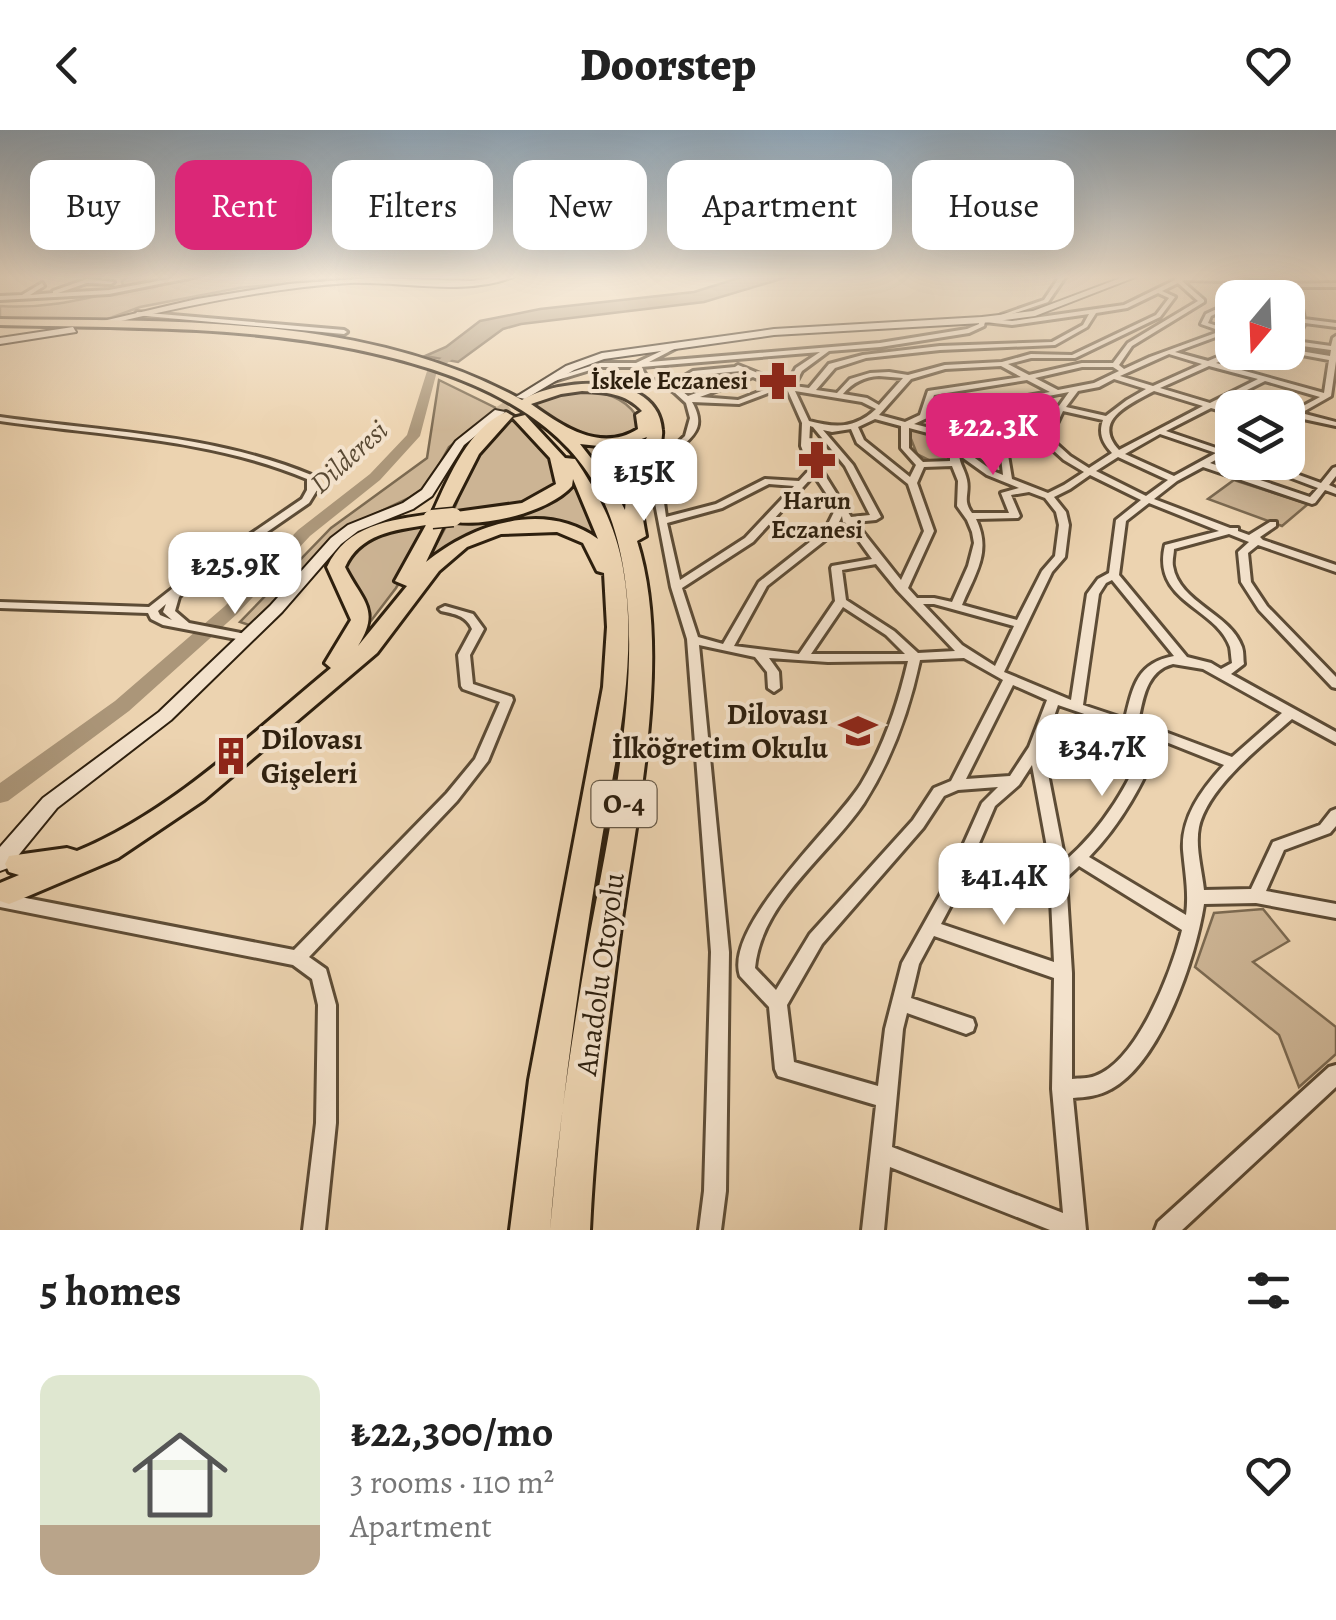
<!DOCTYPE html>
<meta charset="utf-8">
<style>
:root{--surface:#fff;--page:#f2f2f2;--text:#222;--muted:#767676;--accent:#db2777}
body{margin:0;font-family:Alegreya,serif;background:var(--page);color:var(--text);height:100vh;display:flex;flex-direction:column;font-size:38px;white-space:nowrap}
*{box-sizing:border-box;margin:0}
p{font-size:32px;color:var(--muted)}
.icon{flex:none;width:55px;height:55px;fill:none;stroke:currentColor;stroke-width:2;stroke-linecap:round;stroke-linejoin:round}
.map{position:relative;height:1100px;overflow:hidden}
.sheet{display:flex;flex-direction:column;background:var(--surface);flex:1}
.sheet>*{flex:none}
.top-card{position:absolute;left:30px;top:30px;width:1278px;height:90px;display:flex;gap:20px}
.needle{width:65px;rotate:199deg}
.tools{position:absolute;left:1215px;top:150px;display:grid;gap:20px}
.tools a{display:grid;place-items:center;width:90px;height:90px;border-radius:20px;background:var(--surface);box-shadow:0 10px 40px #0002;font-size:50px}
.price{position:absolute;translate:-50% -85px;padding:0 22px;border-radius:20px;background:#fff;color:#222;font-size:32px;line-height:65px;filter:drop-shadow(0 2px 5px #0008)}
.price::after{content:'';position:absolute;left:50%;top:60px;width:30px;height:22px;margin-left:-15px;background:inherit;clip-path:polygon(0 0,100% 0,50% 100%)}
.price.selected{background:var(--accent);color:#fff}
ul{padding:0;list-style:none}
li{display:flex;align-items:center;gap:30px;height:250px;padding:0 40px}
li span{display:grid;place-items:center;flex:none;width:280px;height:200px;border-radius:20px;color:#555}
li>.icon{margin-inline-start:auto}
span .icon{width:120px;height:120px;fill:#fffc;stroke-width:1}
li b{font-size:42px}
h2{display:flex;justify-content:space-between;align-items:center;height:120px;padding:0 40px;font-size:42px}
.tag{padding:0 35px;border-radius:20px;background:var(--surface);box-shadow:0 10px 40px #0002;font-size:35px;line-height:90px}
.tag.selected{background:var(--accent);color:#fff}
header{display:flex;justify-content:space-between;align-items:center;height:130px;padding:0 40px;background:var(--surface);font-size:45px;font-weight:800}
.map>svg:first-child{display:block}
.green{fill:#ccb494;stroke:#7c6a51;stroke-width:2.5}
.water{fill:#ab9679;stroke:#79664e;stroke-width:2.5}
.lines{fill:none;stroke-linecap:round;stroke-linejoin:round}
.river{fill:#ab9679;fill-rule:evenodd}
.secondary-tunnel{stroke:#c6af90;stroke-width:11;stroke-dasharray:11 5;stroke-linecap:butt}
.minor-casing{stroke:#5d4c36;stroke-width:6}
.secondary-casing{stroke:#2d1f0e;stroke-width:4}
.motorway-casing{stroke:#2d1f0e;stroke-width:6}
.minor{fill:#f3e2cc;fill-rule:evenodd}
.secondary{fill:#f3e2cc;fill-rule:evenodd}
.motorway{fill:#ecd3b0;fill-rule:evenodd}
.motorway-bridge-casing{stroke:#2d1f0e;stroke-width:21;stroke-linecap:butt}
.motorway-bridge{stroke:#ecd3b0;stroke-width:18}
.labels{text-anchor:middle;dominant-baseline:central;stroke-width:8;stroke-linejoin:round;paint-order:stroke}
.far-poi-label{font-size:25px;font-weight:bold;fill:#2d1f0e;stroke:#f3e2cc;text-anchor:end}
.far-water-label{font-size:28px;font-style:italic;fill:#594933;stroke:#f3e2cc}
.shield{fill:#f3e2cc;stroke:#685a47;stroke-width:2.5}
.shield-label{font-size:28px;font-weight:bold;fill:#2d1f0e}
.poi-label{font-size:30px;font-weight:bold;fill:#2d1f0e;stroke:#f3e2cc;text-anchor:end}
.street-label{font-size:30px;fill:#2d1f0e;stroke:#f3e2cc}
</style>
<header><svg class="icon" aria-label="back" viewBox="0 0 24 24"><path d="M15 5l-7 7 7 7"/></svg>Doorstep<svg class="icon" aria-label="heart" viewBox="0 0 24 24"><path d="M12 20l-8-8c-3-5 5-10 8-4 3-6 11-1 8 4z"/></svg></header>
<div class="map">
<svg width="1336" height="1100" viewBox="0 0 1336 1100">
<rect width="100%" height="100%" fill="#ecd3b0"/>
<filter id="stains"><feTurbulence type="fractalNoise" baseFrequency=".002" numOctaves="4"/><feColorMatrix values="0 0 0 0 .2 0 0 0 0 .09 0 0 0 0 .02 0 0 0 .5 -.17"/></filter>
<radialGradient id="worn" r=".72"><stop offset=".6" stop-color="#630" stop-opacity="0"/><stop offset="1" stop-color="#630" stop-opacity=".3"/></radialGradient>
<!-- green -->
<path class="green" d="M130,146H361L239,158L140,177L105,190L0,189V176C45,179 80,170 124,160L122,151Z
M439,250L498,279L449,317L427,356L409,368L347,397L252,496L240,492L331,398L427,328Z
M589,260C611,264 630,271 640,292L637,305C584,315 575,303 532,275L565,261Z
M511,289L550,325L562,350L539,371L452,385L474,327Z
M907,299C922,298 940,309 951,319L950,331H931L917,324Z
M648,304L628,353L625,376L604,343L576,311L588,314Z
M573,350L602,414L577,398L496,397L418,448L449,391C484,385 555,383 573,350Z
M1234,350L1308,374L1282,396L1208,369Z
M434,393L396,458L367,496L369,483L342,437L343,429L374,404Z
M1263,779L1289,811L1253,832L1336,897V924L1299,957L1279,905L1195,837L1214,783Z"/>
<!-- water -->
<path class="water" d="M745,146H791L704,172L521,194L503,199L458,232L425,226L446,217L480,191L540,179L694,162Z"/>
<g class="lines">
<!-- river -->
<path class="river" d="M460,214L469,216L437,241L420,306L380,350L310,406L237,484L129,581L8,671L0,673V653L115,571L225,476L298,400L370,344L407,305L428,238Z"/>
<!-- secondary-tunnel -->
<path class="secondary-tunnel" d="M499,282L521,267"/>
<!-- minor casing -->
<g class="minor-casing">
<path id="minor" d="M185,146H199L109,164L0,170V166L22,165L42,153L44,156L30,165L53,163V161L87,149L114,152L111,154L87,153L58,163L109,160Z
M1060,146H1066L1048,172L1006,186L1001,185L1044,170Z
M1183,146L1229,147L1275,154L1336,153V157H1298L1304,189L1336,193V197L1305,193L1300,203L1288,208V204C1293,202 1300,199 1298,192L1288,191V187L1298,188L1292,157L1276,158L1264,168H1257L1270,157L1229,151L1184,150L1182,151L1204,170V172L1132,216L1119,235L1124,239L1150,227L1221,201L1201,194L1206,184L1232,172V176L1211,186L1208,193L1227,199L1232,197V201L1175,222L1208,231L1232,221L1239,222L1216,233L1324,263L1329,230L1286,222L1288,219L1330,226L1331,220L1288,214V210L1331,216L1333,208L1336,206V231L1331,266L1301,283L1336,292V296L1294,287L1288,289V284L1320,267L1265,251L1217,275L1232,280V284L1211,278L1166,301L1222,320L1232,316V321L1210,333L1310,367L1318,358L1249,332H1263L1321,353L1333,338L1336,337V346L1329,355L1336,358V364L1325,360L1315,373L1312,374L1203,337L1177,351L1154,369L1230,398H1238V401L1249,405L1270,392H1276V396L1260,407L1263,410L1336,435V442L1258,415L1248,423L1251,452L1267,476L1336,547V558L1332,557L1259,480L1241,452L1238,422L1249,412L1229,404L1174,419C1174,424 1172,430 1173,436C1179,473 1230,483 1242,517C1244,523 1243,528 1244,534L1231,544L1336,602V613L1292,589C1262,615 1208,657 1199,697C1195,717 1202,740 1204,760L1251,759L1273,712L1320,695L1331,681L1336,679V696L1330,703L1284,720L1266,761L1336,774V788L1256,773L1204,774C1196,827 1161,932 1111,959C1099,966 1086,967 1073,968L1086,1100H1050L890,1037L884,1100H862L876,975L778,946L775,939L769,877L740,846C723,796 835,696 861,654C884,616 898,574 908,531L828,532L769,528L779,542L780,558L774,562L768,558L767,542L755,527L699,515L729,822L726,1061L721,1100H699L704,1061L711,822L687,509L671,457L655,373V352L658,336L666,324L685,306L690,288L686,273L674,262L669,259L642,252L635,237H600L551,252L547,250L600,233H636L674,215L676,216V218L649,232L880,213L967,199L979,194V190L982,188L1012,191L1124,175L1175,150V148ZM1178,153L1198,171L1128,213L1113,233H1082L1029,245L1008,234L1031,228H1075L1160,187L1175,167L1162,161ZM1158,163L1169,168L1156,185L1072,225L1031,224L1002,232L945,235L908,245L889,242L870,243L850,249L837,263L816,260L835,238L866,228L940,220L1055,215L1087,197L1096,183L1127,178ZM1089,184L1083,195L1052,212L940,216L863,225L829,234L809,258L794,256L802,241L829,221L880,217L969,203L984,196L985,192L1012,195ZM820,222L796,238L787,255L738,235L735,237L693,241L671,254L648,249L641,237ZM1169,224L1202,234L1153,256L1120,246ZM1001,236L1021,247L928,261L920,285L905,292L879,285L911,249L945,239ZM1209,236L1258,249L1210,273L1160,258ZM1082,237H1113L1119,241L1094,253L1058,260L1035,248ZM741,241L747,244L688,266L677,257L698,245ZM879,246L903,248L879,275L867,268L843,264C853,252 864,247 879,246ZM753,247L774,256L738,270L700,267ZM1114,249L1146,259L1127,270L1106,286L1066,277L1078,261L1099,257ZM1027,250L1050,262L978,275L930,298L914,294L927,288L934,265ZM781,258L787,259L802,293L801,316L810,339L799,351L765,349L716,374L666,387C664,371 659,347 669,332C682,309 711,305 692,272L739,274ZM795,261L862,272L876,279C855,299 835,298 809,291ZM1154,261L1203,276L1119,320C1091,290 1130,274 1154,261ZM1069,262L1059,276L1014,284L987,278ZM978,281L1014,288L1054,281L1043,306L1003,297L974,284ZM1063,281L1103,290C1098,304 1103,313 1112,323L1089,338L1070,326L1050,308ZM967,287L997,301L1043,311L1064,330L1084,342L1064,355L1048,363L1012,349L1008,325L1001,327L1003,345L993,341L937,301ZM875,289L901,296V318L916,335L910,347L864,310L858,297ZM810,296L813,297L845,336L870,385L851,387L813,326L809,316ZM909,298L928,303L950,318V331L923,332L909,318ZM851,299L857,313L908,354L924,401L901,450L855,392L876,390L881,387L853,335L823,300L832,302ZM1160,304L1216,323L1174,346L1125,324ZM959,325L987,345L1019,358L1001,363L1009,383H972C962,370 970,364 967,350C965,340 960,335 959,325ZM1118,327L1168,350L1146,366L1096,341ZM952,336L958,351L957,376L967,390L972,402L974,413L968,436L952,472L934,468H917L908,458L934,401L917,353L924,337ZM814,345L836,378L825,400L759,452L723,514L698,507L682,458L753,412ZM1090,345L1141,370L1116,390L1109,443L1098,449L1087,464L1071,570L1004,542L1052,442L1065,427L1069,395L1066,382L1054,367L1070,359ZM769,354L794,356L745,408L680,450L667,393L722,378ZM1029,362L1045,368L1056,382L1059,395L1055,426L1042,441L1017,490L962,475C975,444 992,422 976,389L1018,388L1020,386L1011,365ZM1149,373L1219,401L1165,415C1151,472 1216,477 1230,517C1231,522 1231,527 1232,533L1221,539L1211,533L1187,527L1119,445L1126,391ZM842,386L843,392L846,393L872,429L832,436L831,438L835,471L799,524L734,516L767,456L833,404ZM876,434L898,461L955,521L918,523L894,501L846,470L842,440ZM1112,450L1174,526C1137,533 1133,556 1125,589L1083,575L1099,464L1106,453ZM923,474H934L1014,496L995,536L962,515ZM843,477L886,505L905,524H811ZM964,528L1003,550L951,651L934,658L913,690L810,804L776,860L755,838C761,772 829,725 864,673C892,629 909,581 920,530ZM1173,534L1203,539L1282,583L1232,627L1165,602L1163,599L1154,598L1138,593C1143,569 1146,541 1173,534ZM1013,555L1047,570L1029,617L1010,646L966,649ZM1058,575L1149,606C1129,654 1105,696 1065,731L1043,618ZM1161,610L1224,635C1202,659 1181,687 1183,720C1185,743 1189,762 1186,785L1089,727C1122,693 1143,654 1161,610ZM1032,635L1049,728L1054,832L941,794L959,760L995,676L1019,655ZM998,657L982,673L944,758L902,833L885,899L878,956L794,932L787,875L822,814L923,698L944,666L958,660ZM1079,736L1182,800C1172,840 1138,931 1095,946C1088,949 1079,948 1072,949V843L1066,748ZM934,806L1054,848L1052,959L1063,1083L892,1017L903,899L907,883L966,904L973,901L975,895L973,889L911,868L919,834Z
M137,182L344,200L347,202L344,204L135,185Z
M0,287C106,302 214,304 314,346L317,360L309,373L190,455L179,467L175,481L189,493L251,505L253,507L251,509L247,511L163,495L151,489L148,483L0,478V472L149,477L182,451L302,369L307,360V349C209,308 103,306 0,291ZM166,474L163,482L172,490L160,485L158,481Z
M445,476L473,484L484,499L470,525L473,554L512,567L513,570L488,631L457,671L309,827L326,839L336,875V993L325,1100H303L316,993L318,875L312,849L293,835L0,777V763L294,820L447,663L475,629L500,572L463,559L461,556L458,525L472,499C466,485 454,484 441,481L439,479Z
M1336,935V957L1182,1100H1155L1158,1092L1329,937Z"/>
</g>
<!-- secondary casing -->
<g class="secondary-casing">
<path id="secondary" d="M501,146H516C465,167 403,151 349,153C267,158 187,176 107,194L103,191L197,169L289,154L370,148L473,151Z
M1126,146H1138L1035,186L982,193L774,205L604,229L574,240L525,269L516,267L566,236L602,223L774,199L982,187L1033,181Z
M73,197L76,202L0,214V208Z
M495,280L505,282L464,315L432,366L413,379L358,401L341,414L282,482L171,590L57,678L8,738L0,741V717L43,668L159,582L270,476L331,408L348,395L403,373L422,360L456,311Z"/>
</g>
<!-- motorway casing -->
<g class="motorway-casing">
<path id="motorway" d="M0,189C174,192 364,183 522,270C558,248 658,240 662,300C664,316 650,329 645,344C638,364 642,385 646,406L637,411C672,521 638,677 622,789C608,893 595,996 590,1100H550C557,1012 569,925 584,838C607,702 666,480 596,356C549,272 442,237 354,219C237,195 118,198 0,195ZM582,261C605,262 626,263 642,281L636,285L638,299C600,323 562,296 531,274L561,264ZM647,307L628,345L625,380L612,355L580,314L617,318Z
M506,282L513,286L479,324L449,383L522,373L556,354L550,328L513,288L525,285L565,328L575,329C598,363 616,397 623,438C640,535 613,636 598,732C578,855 561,976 550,1100H510L529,950L603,557L607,497L604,443L597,441L583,413L557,402L501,404L467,417L439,441L377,523L204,670L118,728L19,770L9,774L0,771V753L19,745L9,742L5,734L9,726L67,718L77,721C172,682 252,603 331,538L325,533L351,490L327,437C347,395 389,390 432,384C448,349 468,298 506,282ZM573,349L598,409C544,370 473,394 426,432L446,390C479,400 550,382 572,356ZM426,395L395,451L407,456L358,516C381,479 362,471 345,437C360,404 394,400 426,395Z"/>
</g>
<!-- minor -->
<use href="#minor" class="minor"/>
<!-- secondary -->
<use href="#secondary" class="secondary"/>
<!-- motorway -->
<use href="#motorway" class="motorway"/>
<!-- motorway-bridge casing -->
<g class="motorway-bridge-casing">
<path id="motorway-bridge" d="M432,389L453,387"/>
</g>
<!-- motorway-bridge -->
<use href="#motorway-bridge" class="motorway-bridge"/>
</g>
<!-- sky -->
<linearGradient id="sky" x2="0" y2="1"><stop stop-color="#8fa8bc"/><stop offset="0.49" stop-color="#f6ebdb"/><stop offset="1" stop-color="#f6ebdb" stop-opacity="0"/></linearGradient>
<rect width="1336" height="300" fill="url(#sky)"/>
<!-- icons -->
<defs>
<g id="pharmacy-bare" transform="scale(3)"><path d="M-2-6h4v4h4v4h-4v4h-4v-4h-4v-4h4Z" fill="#8f2418" stroke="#f3e2cc" stroke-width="2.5" paint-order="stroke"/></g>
<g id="school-bare" transform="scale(3)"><path d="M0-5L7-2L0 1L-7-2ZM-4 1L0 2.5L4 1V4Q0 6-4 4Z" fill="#8f2418" stroke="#f3e2cc" stroke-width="2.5" paint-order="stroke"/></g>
<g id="building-bare" transform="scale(3)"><path d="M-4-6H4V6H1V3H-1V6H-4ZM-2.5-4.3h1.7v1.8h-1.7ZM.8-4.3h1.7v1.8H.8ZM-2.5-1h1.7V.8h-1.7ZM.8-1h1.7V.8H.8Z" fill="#8f2418" stroke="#f3e2cc" stroke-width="2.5" paint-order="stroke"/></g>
</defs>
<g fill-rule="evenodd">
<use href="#pharmacy-bare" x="778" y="251"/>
<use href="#pharmacy-bare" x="817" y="330"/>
<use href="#school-bare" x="858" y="601"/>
<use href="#building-bare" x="231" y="626"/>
</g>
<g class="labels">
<!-- far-poi labels -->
<g class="far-poi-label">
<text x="748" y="251">İskele Eczanesi</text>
<text x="817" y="371" text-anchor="middle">Harun<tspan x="817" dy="29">Eczanesi</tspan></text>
</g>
<!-- far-water labels -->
<g class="far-water-label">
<text transform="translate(349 327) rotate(-42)">Dilderesi</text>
</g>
<!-- shield labels -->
<rect class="shield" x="591.5" y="651" width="65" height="46" rx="8"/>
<g class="shield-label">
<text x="624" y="674">O-4</text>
</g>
<!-- poi labels -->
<g class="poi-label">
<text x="828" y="584">Dilovası<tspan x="828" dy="34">İlköğretim Okulu</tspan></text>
<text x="261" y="609" text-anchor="start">Dilovası<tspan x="261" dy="34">Gişeleri</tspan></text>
</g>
<!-- street labels -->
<g class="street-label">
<text transform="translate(600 844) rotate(-82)">Anadolu Otoyolu</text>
</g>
</g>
<rect width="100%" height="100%" filter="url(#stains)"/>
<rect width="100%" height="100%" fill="url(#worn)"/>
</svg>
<div class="tools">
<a><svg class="needle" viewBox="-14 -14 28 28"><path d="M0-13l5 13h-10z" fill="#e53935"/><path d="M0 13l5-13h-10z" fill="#767676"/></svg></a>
<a><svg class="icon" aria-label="layers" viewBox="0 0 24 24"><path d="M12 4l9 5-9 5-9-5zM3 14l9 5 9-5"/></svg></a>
</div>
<b class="price selected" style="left:993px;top:348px">₺22.3K</b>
<b class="price" style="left:644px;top:394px">₺15K</b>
<b class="price" style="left:235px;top:487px">₺25.9K</b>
<b class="price" style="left:1102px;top:669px">₺34.7K</b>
<b class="price" style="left:1004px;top:798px">₺41.4K</b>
<div class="top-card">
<a class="tag">Buy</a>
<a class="tag selected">Rent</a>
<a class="tag">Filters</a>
<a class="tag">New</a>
<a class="tag">Apartment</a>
<a class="tag">House</a>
</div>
</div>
<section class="sheet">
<h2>5 homes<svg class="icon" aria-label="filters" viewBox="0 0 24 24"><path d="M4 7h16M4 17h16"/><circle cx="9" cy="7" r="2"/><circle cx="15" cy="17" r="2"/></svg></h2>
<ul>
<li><span style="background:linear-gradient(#dfe7d0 75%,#b9a48a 0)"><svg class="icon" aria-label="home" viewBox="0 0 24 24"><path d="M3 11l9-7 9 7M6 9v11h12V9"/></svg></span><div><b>₺22,300/mo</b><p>3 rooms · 110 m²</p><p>Apartment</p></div><svg class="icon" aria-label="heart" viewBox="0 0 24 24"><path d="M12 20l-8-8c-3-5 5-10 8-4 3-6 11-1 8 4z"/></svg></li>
</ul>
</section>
